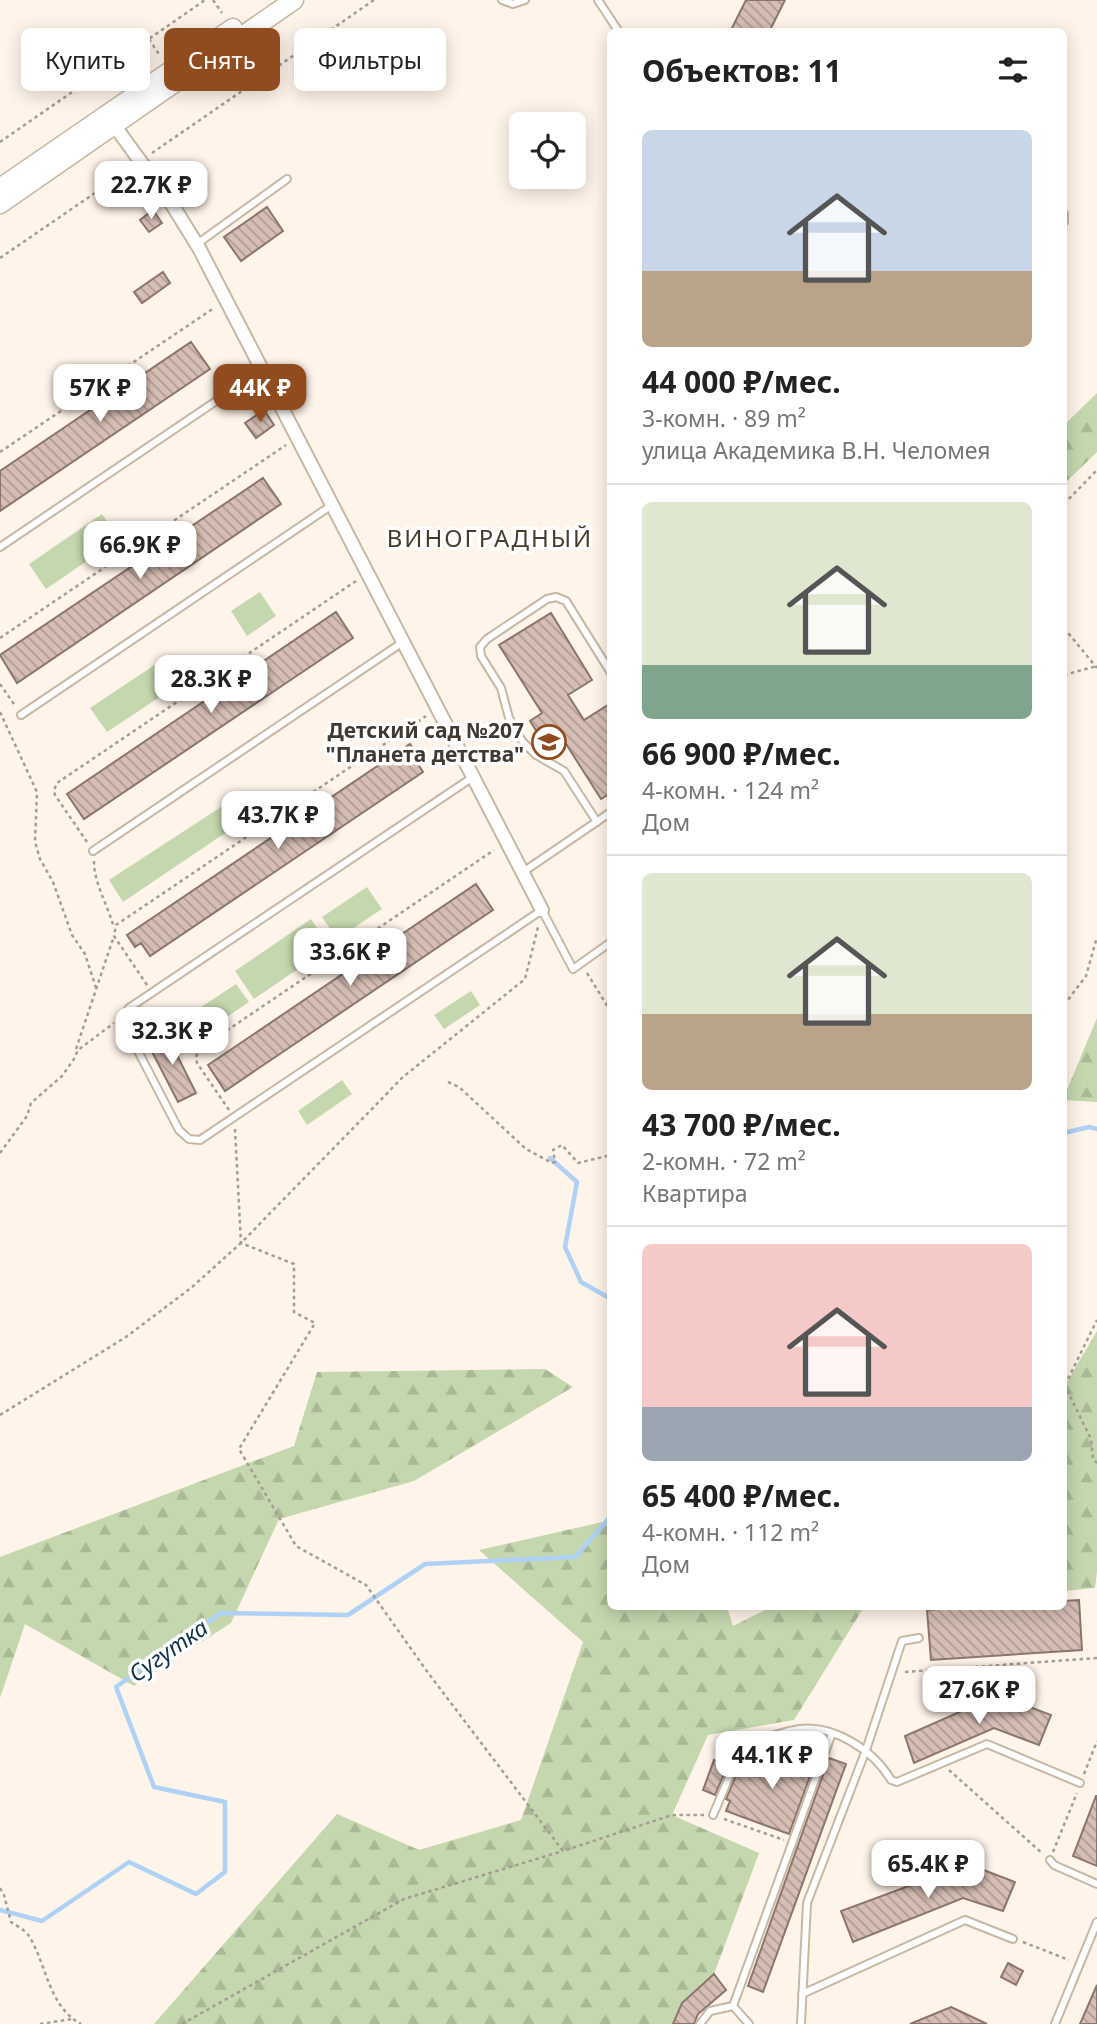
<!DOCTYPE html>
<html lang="ru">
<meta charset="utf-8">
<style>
:root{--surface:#fff;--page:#f6f6f6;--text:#222;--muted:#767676;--line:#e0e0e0;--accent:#904c1f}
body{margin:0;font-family:"Noto Sans",sans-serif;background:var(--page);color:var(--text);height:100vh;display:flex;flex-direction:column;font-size:26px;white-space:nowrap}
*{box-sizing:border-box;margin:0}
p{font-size:23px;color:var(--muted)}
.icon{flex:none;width:38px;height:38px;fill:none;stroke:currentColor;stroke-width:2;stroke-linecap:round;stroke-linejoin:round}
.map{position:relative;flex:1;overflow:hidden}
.sheet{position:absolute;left:607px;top:28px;width:460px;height:1582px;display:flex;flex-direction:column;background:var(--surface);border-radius:10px;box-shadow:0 4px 18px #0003}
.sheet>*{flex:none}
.top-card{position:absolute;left:21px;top:28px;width:481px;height:63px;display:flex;gap:14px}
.controls{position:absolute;left:509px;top:112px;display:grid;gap:14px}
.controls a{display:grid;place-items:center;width:77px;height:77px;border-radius:10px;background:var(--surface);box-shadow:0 4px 18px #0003;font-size:35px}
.price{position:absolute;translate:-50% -60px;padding:0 16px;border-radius:14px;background:#fff;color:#222;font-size:23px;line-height:46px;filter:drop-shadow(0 2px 4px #0008)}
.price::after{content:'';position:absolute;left:50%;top:42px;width:21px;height:16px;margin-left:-10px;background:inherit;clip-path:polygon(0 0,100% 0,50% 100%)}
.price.on{background:var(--accent);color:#fff}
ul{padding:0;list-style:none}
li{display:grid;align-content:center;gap:14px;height:371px;padding:0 35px}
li+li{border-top:2px solid var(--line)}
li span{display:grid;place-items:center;height:217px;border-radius:10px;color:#555}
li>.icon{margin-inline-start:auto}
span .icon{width:126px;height:126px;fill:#fffc;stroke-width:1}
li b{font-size:30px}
h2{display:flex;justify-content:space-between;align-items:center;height:84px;padding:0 35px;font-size:30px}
.pill{padding:0 24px;border-radius:10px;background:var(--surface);box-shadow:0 4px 18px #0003;font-size:24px;line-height:63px}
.pill.on{background:var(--accent);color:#fff}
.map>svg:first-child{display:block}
.forest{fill:url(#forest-firs)}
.green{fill:#c4d7ae}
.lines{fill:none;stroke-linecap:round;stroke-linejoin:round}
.stream{stroke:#aed1f5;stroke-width:4.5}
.building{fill:url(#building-back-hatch);stroke:#8b756c;stroke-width:2}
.lane-casing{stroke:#c7b7a5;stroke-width:10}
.street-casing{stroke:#c7b7a5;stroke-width:16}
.secondary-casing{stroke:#c7b7a5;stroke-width:21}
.path{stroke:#a59c93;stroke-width:2.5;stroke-dasharray:3.5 3.5;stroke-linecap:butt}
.lane{stroke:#fff;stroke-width:6}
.street{stroke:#fff;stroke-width:12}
.secondary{stroke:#fff;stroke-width:18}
.labels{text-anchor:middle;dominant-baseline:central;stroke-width:7;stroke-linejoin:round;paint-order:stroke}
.poi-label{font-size:21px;font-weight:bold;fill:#3f3932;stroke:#fff;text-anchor:end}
.water-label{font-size:23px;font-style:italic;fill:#0f304d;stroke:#fff}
.quarter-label{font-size:24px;letter-spacing:2px;fill:#4a3c2d;stroke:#fff}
</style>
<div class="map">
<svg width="1097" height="2024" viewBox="0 0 1097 2024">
<defs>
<pattern id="forest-firs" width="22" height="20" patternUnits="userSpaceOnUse" patternTransform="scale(1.75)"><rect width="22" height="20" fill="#c4d7ae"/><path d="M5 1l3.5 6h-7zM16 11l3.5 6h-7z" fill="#a9b996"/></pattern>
<pattern id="building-back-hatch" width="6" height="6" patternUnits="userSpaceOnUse" patternTransform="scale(1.75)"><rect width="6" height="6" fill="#d6beb4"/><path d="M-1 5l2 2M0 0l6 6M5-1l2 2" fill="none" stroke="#af9b93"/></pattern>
</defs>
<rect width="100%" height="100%" fill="#fff4e9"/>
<!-- forest -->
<path class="forest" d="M1097,393V452L1064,484V425Z
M1097,1018V1102L1064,1100V1097Z
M1097,1331V1571L1095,1588L1064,1591V1387Z
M545,1369L573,1387L414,1481L279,1519L231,1623L134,1686L25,1624L0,1698V1557L294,1446L317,1372Z
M611,1520V1606L727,1607L733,1626L771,1607H864L794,1720L708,1735L672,1815L759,1853L714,1974L682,2003L673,2024H154L337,1814L419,1850L521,1820L583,1642L479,1550Z"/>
<!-- green -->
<path class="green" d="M102,514L119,539L46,589L29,564Z
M260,592L276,616L247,636L231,611Z
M168,656L184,681L107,732L90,708Z
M224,805L237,825L123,902L109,880Z
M367,887L382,909L337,939L322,917Z
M311,919L330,947L254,999L235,971Z
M236,984L249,1002L202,1034L189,1015Z
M471,991L480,1005L444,1029L434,1015Z
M342,1080L352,1094L307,1125L298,1111Z"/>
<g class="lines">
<!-- stream -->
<path class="stream" d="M1064,1133L1089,1127L1097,1129
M550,1158L577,1182L565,1247L581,1282L611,1299
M0,1910L42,1921L129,1862L196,1894L225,1872V1802L154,1787L116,1687L221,1613L348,1615L425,1564L575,1557L611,1516"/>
</g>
<!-- building -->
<path class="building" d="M746,0H785L769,32H730Z
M267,207L283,231L241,261L224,237Z
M153,210L162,223L149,232L140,220Z
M163,272L170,283L142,303L134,292Z
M191,342L210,369L0,511V471Z
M264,410L274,425L256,438L245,423Z
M263,478L281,504L17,683L0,655Z
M336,612L353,638L84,819L67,794Z
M551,613L592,680L568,695L584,720L611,703V793L601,799L561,736L546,746L530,721L542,713L499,645Z
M410,744L419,757L415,760L423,772L150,956L141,943L135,947L127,935Z
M476,884L493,910L225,1091L208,1065Z
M166,1033L196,1093L178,1102L147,1042Z
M1079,1600L1082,1650L931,1660L927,1610L975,1606H1064V1601Z
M998,1695L1051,1715L1039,1745L994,1728L914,1763L905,1736Z
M797,1746L818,1754L789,1834L726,1811L730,1801L726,1799L738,1771L752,1776L759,1757L789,1768Z
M829,1758L846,1764L763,1992L748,1986Z
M714,1760L727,1767L715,1795L703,1790Z
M1096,1796H1097V1866L1073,1856Z
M968,1864L1015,1882L1003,1911L963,1898L853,1942L841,1911Z
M1008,1963L1023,1971L1016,1985L1001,1977Z
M714,1974L726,1990L698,2014L694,2024H673L682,2003Z
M1097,1985V2024H1080Z
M951,2007L987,2024H910Z"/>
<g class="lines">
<!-- lane casing -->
<g class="lane-casing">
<path id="lane" d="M502,0L513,4L525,0
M598,0L619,32
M1064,214V222
M197,244L287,179
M0,547L262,370
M21,715L332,505
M473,777L129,1008L125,1014V1026L179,1130L189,1139L200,1140L542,910L573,969L611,942
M597,822L564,771L536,755L522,741L509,718L501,688L481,656L480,647L487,639L547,599L556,597L566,601L611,673
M93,851L403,642
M523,872L611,812
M713,1815L742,1747C760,1741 781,1731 800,1729C835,1725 874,1751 891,1780L897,1782L987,1744L1080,1783
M1050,1860L1054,1865L1097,1884
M802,1994L965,1920L1013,1939
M700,2024L710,2011L733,2006
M749,2024L733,2006L832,1733
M801,2024L807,1903L866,1750L902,1641L919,1638
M1055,2024L1097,1922"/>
</g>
<!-- street casing -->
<g class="street-casing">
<path id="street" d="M114,125L173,206L199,248L542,910"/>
</g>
<!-- secondary casing -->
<g class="secondary-casing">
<path id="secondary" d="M0,188L233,28
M0,204L294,0"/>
</g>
<!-- path -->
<path class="path" d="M213,0L222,13
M149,39L160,56
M0,142L205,0
M152,153L374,0
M0,258L130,169
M0,452L214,308
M1064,504L1097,470
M1064,628L1097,668
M0,638L286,445
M1064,675L1097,666
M0,684L16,707
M0,712L37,792L35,842L40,859L53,882L72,935L85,954L97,991
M87,842L55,795L54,790L57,783L356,581
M94,861C94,884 108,905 114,928
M587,973L611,1012
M147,985L114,936L116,925L426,716
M1064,1005L1086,976L1097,937
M76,1049L114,936
M448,1082L459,1087L526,1149L552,1163L555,1162L553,1150L562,1145L578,1163L611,1155
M229,1110L197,1063L196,1058L198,1050L494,850
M235,1129L241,1243L294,1264V1312L315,1323L239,1449L296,1546L366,1585L426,1670L563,1851L672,1815H704
M0,1153L27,1116L31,1103L62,1076L74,1059L78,1050L114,1023
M1064,1384L1091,1439L1093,1459L1097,1463
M1065,1385L1097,1320
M0,1415L126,1337L191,1288L241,1243L403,1077L525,979L538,927
M905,1672L1097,1658
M949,1770L1043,1854
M1084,1774L1097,1741
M724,1819L784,1840
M1053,1852L1077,1793
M0,1888L4,1895L11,1922C17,1926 25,1930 29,1936C47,1965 48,2006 81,2024
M1023,1942L1069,1960
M40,2024L72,2019
M182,2024L404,1899L563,1851"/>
<!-- lane -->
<use href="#lane" class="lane"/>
<!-- street -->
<use href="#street" class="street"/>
<!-- secondary -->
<use href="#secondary" class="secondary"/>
</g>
<!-- icons -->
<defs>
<g id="school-ring" transform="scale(1.75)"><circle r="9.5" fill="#fff" stroke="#904c1f" stroke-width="1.5"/><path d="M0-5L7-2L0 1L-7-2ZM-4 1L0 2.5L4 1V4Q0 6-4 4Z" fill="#904c1f"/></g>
</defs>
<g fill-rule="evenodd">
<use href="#school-ring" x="549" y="742"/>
</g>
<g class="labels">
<!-- poi labels -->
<g class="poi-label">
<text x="524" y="730">Детский сад №207<tspan x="524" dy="24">"Планета детства"</tspan></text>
</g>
<!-- water labels -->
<g class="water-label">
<text transform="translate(168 1650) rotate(-35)">Сугутка</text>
</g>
<!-- quarter labels -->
<g class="quarter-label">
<text x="490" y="537">ВИНОГРАДНЫЙ</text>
</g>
</g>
</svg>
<div class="controls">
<a><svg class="icon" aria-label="locate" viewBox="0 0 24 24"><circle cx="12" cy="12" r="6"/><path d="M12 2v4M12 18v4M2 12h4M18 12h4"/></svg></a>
</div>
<b class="price" style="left:151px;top:221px">22.7K ₽</b>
<b class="price" style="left:100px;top:424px">57K ₽</b>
<b class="price on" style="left:260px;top:424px">44K ₽</b>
<b class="price" style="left:140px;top:581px">66.9K ₽</b>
<b class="price" style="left:211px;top:715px">28.3K ₽</b>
<b class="price" style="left:278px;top:851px">43.7K ₽</b>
<b class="price" style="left:350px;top:988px">33.6K ₽</b>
<b class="price" style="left:172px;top:1067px">32.3K ₽</b>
<b class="price" style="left:979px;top:1726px">27.6K ₽</b>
<b class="price" style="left:772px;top:1791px">44.1K ₽</b>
<b class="price" style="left:928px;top:1900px">65.4K ₽</b>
<div class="top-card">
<a class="pill">Купить</a>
<a class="pill on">Снять</a>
<a class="pill">Фильтры</a>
</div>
<section class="sheet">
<h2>Объектов: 11<svg class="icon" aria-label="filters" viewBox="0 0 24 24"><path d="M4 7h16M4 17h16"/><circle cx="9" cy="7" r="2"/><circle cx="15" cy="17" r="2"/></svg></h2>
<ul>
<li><span style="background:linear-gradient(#c9d6e8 65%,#b9a48a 0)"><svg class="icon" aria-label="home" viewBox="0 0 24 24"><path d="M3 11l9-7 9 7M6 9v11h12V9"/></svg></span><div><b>44 000 ₽/мес.</b><p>3-комн. · 89 m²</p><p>улица Академика В.Н. Челомея</p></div></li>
<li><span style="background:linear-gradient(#dfe7d0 75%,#7fa58c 0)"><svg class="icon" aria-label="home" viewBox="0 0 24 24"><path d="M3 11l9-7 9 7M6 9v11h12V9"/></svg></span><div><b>66 900 ₽/мес.</b><p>4-комн. · 124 m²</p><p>Дом</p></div></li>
<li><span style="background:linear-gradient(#dfe7d0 65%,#b9a48a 0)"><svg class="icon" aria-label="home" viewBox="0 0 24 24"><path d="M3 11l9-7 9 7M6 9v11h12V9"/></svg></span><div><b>43 700 ₽/мес.</b><p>2-комн. · 72 m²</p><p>Квартира</p></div></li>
<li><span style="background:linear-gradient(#f6c9c9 75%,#9aa5b1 0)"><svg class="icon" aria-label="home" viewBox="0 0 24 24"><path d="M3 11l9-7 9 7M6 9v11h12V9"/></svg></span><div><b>65 400 ₽/мес.</b><p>4-комн. · 112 m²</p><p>Дом</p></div></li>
</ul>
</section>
</div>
